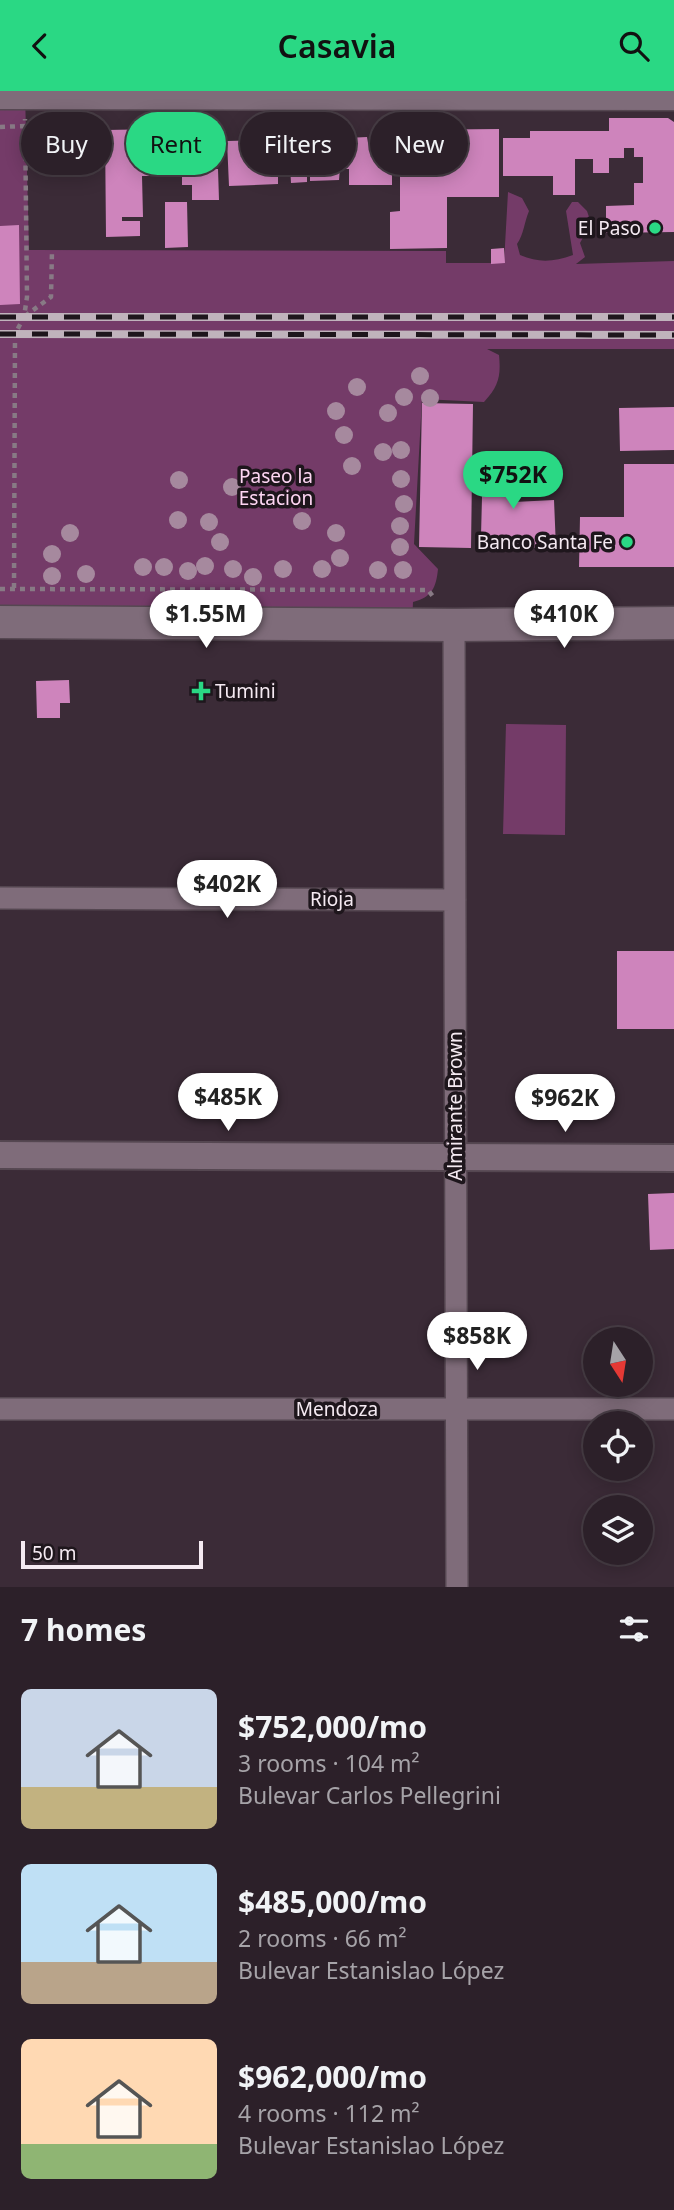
<!DOCTYPE html>
<meta charset="utf-8">
<style>
:root{--surface:#2c2029;--page:#382d35;--text:#f1f3f6;--muted:#a6a3a8;--line:#483e46;--accent:#2ad884}
body{margin:0;font-family:"Noto Sans",sans-serif;background:var(--page);color:var(--text);height:100vh;display:flex;flex-direction:column;font-size:26px;white-space:nowrap}
*{box-sizing:border-box;margin:0}
p{font-size:23px;color:var(--muted)}
.icon{flex:none;width:38px;height:38px;fill:none;stroke:currentColor;stroke-width:2;stroke-linecap:round;stroke-linejoin:round}
.map{position:relative;height:1496px;overflow:hidden}
.sheet{display:flex;flex-direction:column;background:var(--surface);flex:1}
.sheet>*{flex:none}
.banner{position:absolute;left:21px;top:21px;width:634px;height:63px;display:flex;gap:14px}
.needle{width:46px;rotate:168deg}
.tools{position:absolute;left:583px;top:1236px;display:grid;gap:14px}
.tools a{display:grid;place-items:center;width:70px;height:70px;border-radius:50%;background:var(--surface);box-shadow:0 4px 18px #0003,0 0 0 2px var(--line);font-size:35px}
.scale{position:absolute;left:21px;bottom:18px;width:182px;box-sizing:border-box;padding-left:7px;border:4px solid #f5eaf2;border-top:0;font-size:19px;line-height:24px;white-space:nowrap;color:#f5eaf2;-webkit-text-stroke:5px #1e161c;paint-order:stroke}
.price{position:absolute;translate:-50% -60px;padding:0 16px;border-radius:24px;background:#fff;color:#222;font-size:23px;line-height:46px;filter:drop-shadow(0 2px 4px #0008)}
.price::after{content:'';position:absolute;left:50%;top:42px;width:21px;height:16px;margin-left:-10px;background:inherit;clip-path:polygon(0 0,100% 0,50% 100%)}
.price.active{background:var(--accent);color:#111}
ul{padding:0;list-style:none}
li{display:flex;align-items:center;gap:21px;height:175px;padding:0 21px}
li span{display:grid;place-items:center;flex:none;width:196px;height:140px;border-radius:10px;color:#555}
li>.icon{margin-inline-start:auto}
span .icon{width:84px;height:84px;fill:#fffc;stroke-width:1}
li b{font-size:30px}
h2{display:flex;justify-content:space-between;align-items:center;height:84px;padding:0 21px;font-size:30px}
.pill{padding:0 24px;border-radius:32px;background:var(--surface);box-shadow:0 4px 18px #0003,0 0 0 2px var(--line);font-size:24px;line-height:63px}
.pill.active{background:var(--accent);color:#111}
header{display:flex;justify-content:space-between;align-items:center;height:91px;padding:0 21px;background:var(--accent);color:#111;font-size:32px;font-weight:600}
.map>svg:first-child{display:block}
.green{fill:#743b68}
.building{fill:#ce84bc}
.lines{fill:none;stroke-linecap:round;stroke-linejoin:round}
.minor-casing{stroke:#554751;stroke-width:24}
.tertiary-casing{stroke:#554751;stroke-width:30}
.secondary-casing{stroke:#554751;stroke-width:35}
.path{stroke:#887a85;stroke-width:4.5;stroke-dasharray:5 5;stroke-linecap:butt}
.minor{stroke:#7f6c7a;stroke-width:21}
.tertiary{stroke:#7f6c7a;stroke-width:26}
.secondary{stroke:#7f6c7a;stroke-width:32}
.rail-casing{stroke:#c0b3bc;stroke-width:8}
.rail{stroke:#1e161c;stroke-width:5;stroke-dasharray:16;stroke-linecap:butt}
.tree{fill:#a6899e}
.poi-dot{fill:#2ad884;stroke:#1e161c;stroke-width:2.5}
.labels{text-anchor:middle;dominant-baseline:central;stroke-width:7;stroke-linejoin:round;paint-order:stroke}
.poi-label{font-size:19px;fill:#f5eaf2;stroke:#1e161c;text-anchor:end}
.park-label{font-size:19px;fill:#fed6f3;stroke:#1e161c}
.street-label{font-size:19px;fill:#f5eaf2;stroke:#1e161c}
</style>
<header><svg class="icon" aria-label="back" viewBox="0 0 24 24"><path d="M15 5l-7 7 7 7"/></svg>Casavia<svg class="icon" aria-label="search" viewBox="0 0 24 24"><circle cx="10" cy="10" r="6"/><path d="M15 15l6 6"/></svg></header>
<div class="map">
<svg width="674" height="1496" viewBox="0 0 674 1496">
<rect width="100%" height="100%" fill="#3b2b37"/>
<!-- green -->
<path class="green" d="M0,2H25L29,159L446,160V172H504L508,101L522,107L529,120C524,132 524,143 517,153L520,164C539,172 553,171 573,164L566,120L572,111H578L587,120L591,132L580,152L585,166L576,173L674,170V258H487L499,264C501,285 499,295 484,311L422,308L414,453L438,478C436,497 432,506 413,511L412,534L0,531Z
M506,633L566,634L565,744L503,743Z"/>
<!-- building -->
<path class="building" d="M609,27H668L674,31V141L606,142V115L634,114V92H643V66H634V57H624V67H609V82H593V68H575V104H553V85H503V47H530V40H609Z
M164,38V85H142L143,126H122V130H140V145L106,146L105,39Z
M499,38V106H447V157L390,158V121L400,120V39Z
M277,39H307L306,52L342,51L339,89L310,90V75H307V91L291,92L290,74H277Z
M392,44V94H349V78H345L346,47L367,46L368,52H376V45Z
M264,49L265,79L278,78V93L229,95L227,50Z
M192,50H211V78H218L219,109H192V94H182V83H176L175,56H192Z
M165,111H187L188,156L165,157Z
M19,134L20,213L0,214V135Z
M504,157L505,172L491,173V158Z
M422,312L473,313L471,457L419,456Z
M674,316V359L620,360L619,317Z
M513,367L514,411L554,409L556,457L490,456V445H481L483,368Z
M624,373H674V476H579L580,426H624Z
M69,589L70,612H60V627H37L36,590Z
M617,860H674V938H617Z
M674,1102V1158L650,1159L648,1103Z"/>
<g class="lines">
<!-- minor casing -->
<g class="minor-casing">
<path id="minor" d="M454,534L457,1496
M0,807L455,809
M0,1318H674"/>
</g>
<!-- tertiary casing -->
<g class="tertiary-casing">
<path id="tertiary" d="M0,1064L674,1067"/>
</g>
<!-- secondary casing -->
<g class="secondary-casing">
<path id="secondary" d="M0,2L674,3
M0,531L454,534L674,532"/>
</g>
<!-- path -->
<path class="path" d="M0,36L26,35
M25,225L51,206L52,159
M14,497L15,243L24,226L27,206L25,28
M0,498L428,499L435,508"/>
<!-- minor -->
<use href="#minor" class="minor"/>
<!-- tertiary -->
<use href="#tertiary" class="tertiary"/>
<!-- secondary -->
<use href="#secondary" class="secondary"/>
<!-- rail casing -->
<g class="rail-casing">
<path id="rail" d="M0,226H674
M0,243L674,244"/>
</g>
<!-- rail -->
<use href="#rail" class="rail"/>
</g>
<!-- trees -->
<g class="tree">
<circle cx="420" cy="285" r="9"/>
<circle cx="357" cy="296" r="9"/>
<circle cx="404" cy="306" r="9"/>
<circle cx="430" cy="307" r="9"/>
<circle cx="336" cy="320" r="9"/>
<circle cx="388" cy="322" r="9"/>
<circle cx="344" cy="344" r="9"/>
<circle cx="401" cy="359" r="9"/>
<circle cx="383" cy="361" r="9"/>
<circle cx="352" cy="375" r="9"/>
<circle cx="401" cy="388" r="9"/>
<circle cx="179" cy="389" r="9"/>
<circle cx="232" cy="396" r="9"/>
<circle cx="404" cy="413" r="9"/>
<circle cx="178" cy="429" r="9"/>
<circle cx="302" cy="430" r="9"/>
<circle cx="209" cy="431" r="9"/>
<circle cx="400" cy="435" r="9"/>
<circle cx="70" cy="442" r="9"/>
<circle cx="336" cy="442" r="9"/>
<circle cx="220" cy="451" r="9"/>
<circle cx="400" cy="456" r="9"/>
<circle cx="52" cy="463" r="9"/>
<circle cx="340" cy="467" r="9"/>
<circle cx="205" cy="475" r="9"/>
<circle cx="143" cy="476" r="9"/>
<circle cx="164" cy="476" r="9"/>
<circle cx="233" cy="478" r="9"/>
<circle cx="283" cy="478" r="9"/>
<circle cx="322" cy="478" r="9"/>
<circle cx="378" cy="479" r="9"/>
<circle cx="403" cy="479" r="9"/>
<circle cx="188" cy="480" r="9"/>
<circle cx="86" cy="483" r="9"/>
<circle cx="52" cy="485" r="9"/>
<circle cx="253" cy="486" r="9"/>
</g>
<!-- markers -->
<g class="poi-dot">
<circle cx="655" cy="137" r="7"/>
<circle cx="627" cy="451" r="7"/>
<path d="M197.5 589.5h7v7h7v7h-7v7h-7v-7h-7v-7h7z"/>
</g>
<g class="labels">
<!-- poi labels -->
<g class="poi-label">
<text x="641" y="137">El Paso</text>
<text x="613" y="451">Banco Santa Fe</text>
<text x="215" y="600" text-anchor="start">Tumini</text>
</g>
<!-- park labels -->
<g class="park-label">
<text x="276" y="385">Paseo la<tspan x="276" dy="22">Estacion</tspan></text>
</g>
<!-- street labels -->
<g class="street-label">
<text x="332" y="808">Rioja</text>
<text transform="translate(455 1015) rotate(-90)">Almirante Brown</text>
<text x="337" y="1318">Mendoza</text>
</g>
</g>
</svg>
<div class="tools">
<a><svg class="needle" viewBox="-14 -14 28 28"><path d="M0-13l5 13h-10z" fill="#e53935"/><path d="M0 13l5-13h-10z" fill="#a6a3a8"/></svg></a>
<a><svg class="icon" aria-label="locate" viewBox="0 0 24 24"><circle cx="12" cy="12" r="6"/><path d="M12 2v4M12 18v4M2 12h4M18 12h4"/></svg></a>
<a><svg class="icon" aria-label="layers" viewBox="0 0 24 24"><path d="M12 4l9 5-9 5-9-5zM3 14l9 5 9-5"/></svg></a>
</div>
<div class="scale">50 m</div>
<b class="price active" style="left:513px;top:420px">$752K</b>
<b class="price" style="left:206px;top:559px">$1.55M</b>
<b class="price" style="left:564px;top:559px">$410K</b>
<b class="price" style="left:227px;top:829px">$402K</b>
<b class="price" style="left:228px;top:1042px">$485K</b>
<b class="price" style="left:565px;top:1043px">$962K</b>
<b class="price" style="left:477px;top:1281px">$858K</b>
<div class="banner">
<a class="pill">Buy</a>
<a class="pill active">Rent</a>
<a class="pill">Filters</a>
<a class="pill">New</a>
</div>
</div>
<section class="sheet">
<h2>7 homes<svg class="icon" aria-label="filters" viewBox="0 0 24 24"><path d="M4 7h16M4 17h16"/><circle cx="9" cy="7" r="2"/><circle cx="15" cy="17" r="2"/></svg></h2>
<ul>
<li><span style="background:linear-gradient(#c9d6e8 70%,#c2b280 0)"><svg class="icon" aria-label="home" viewBox="0 0 24 24"><path d="M3 11l9-7 9 7M6 9v11h12V9"/></svg></span><div><b>$752,000/mo</b><p>3 rooms · 104 m²</p><p>Bulevar Carlos Pellegrini</p></div></li>
<li><span style="background:linear-gradient(#bfe0f5 70%,#b9a48a 0)"><svg class="icon" aria-label="home" viewBox="0 0 24 24"><path d="M3 11l9-7 9 7M6 9v11h12V9"/></svg></span><div><b>$485,000/mo</b><p>2 rooms · 66 m²</p><p>Bulevar Estanislao López</p></div></li>
<li><span style="background:linear-gradient(#ffd9b3 75%,#8fb573 0)"><svg class="icon" aria-label="home" viewBox="0 0 24 24"><path d="M3 11l9-7 9 7M6 9v11h12V9"/></svg></span><div><b>$962,000/mo</b><p>4 rooms · 112 m²</p><p>Bulevar Estanislao López</p></div></li>
</ul>
</section>
